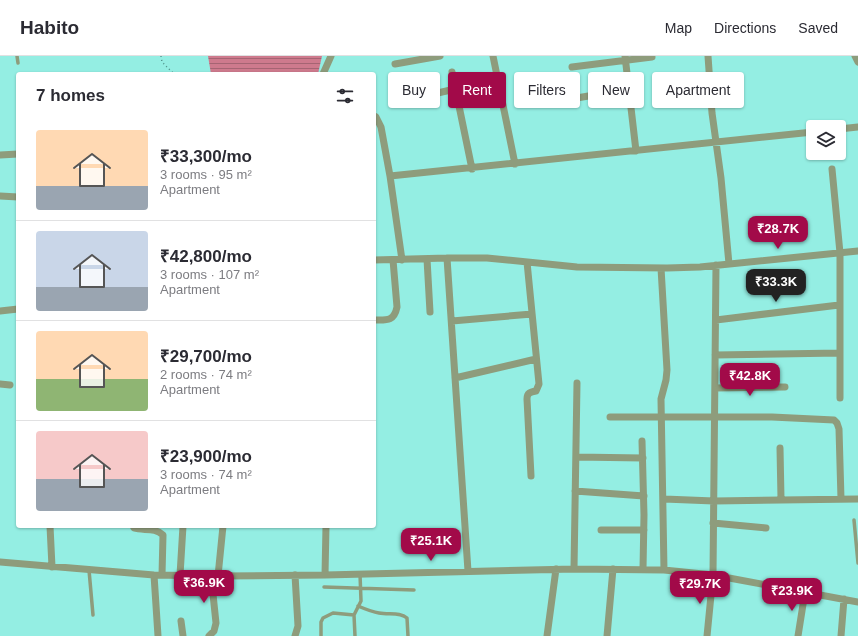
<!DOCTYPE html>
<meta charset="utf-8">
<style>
:root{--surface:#fff;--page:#f2f2f3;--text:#2b2b33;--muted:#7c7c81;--line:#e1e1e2;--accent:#a20a49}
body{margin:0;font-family:Arial,sans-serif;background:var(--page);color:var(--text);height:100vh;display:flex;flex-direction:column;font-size:15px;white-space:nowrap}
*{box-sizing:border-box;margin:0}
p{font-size:13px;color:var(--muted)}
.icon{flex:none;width:22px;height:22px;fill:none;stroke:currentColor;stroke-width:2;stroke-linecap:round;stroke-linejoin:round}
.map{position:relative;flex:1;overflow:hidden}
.panel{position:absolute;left:16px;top:16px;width:360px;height:456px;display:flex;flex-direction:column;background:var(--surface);border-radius:4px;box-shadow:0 1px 3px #0004}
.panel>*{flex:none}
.banner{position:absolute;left:388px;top:16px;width:380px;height:36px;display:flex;gap:8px}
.fabs{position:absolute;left:806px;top:64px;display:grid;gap:8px}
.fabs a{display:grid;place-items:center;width:40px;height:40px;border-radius:4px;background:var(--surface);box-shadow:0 1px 3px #0004;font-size:20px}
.price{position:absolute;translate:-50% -34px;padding:0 9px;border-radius:8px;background:var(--accent);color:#fff;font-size:13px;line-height:26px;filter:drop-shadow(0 1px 2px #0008)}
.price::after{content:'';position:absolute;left:50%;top:24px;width:12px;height:9px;margin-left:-6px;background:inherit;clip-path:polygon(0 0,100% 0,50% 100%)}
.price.current{background:#222;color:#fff}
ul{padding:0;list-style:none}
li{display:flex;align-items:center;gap:12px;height:100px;padding:0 20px}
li+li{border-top:1px solid var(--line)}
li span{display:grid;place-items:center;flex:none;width:112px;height:80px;border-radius:4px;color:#555}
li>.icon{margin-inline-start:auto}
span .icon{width:48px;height:48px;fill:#fffc;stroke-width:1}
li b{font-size:17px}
h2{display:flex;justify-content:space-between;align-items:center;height:48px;padding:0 20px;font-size:17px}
.tag{padding:0 14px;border-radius:4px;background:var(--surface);box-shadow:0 1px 3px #0004;font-size:14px;line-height:36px}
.tag.current{background:var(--accent);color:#fff}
header{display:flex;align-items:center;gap:24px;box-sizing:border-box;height:56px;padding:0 20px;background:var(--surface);border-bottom:1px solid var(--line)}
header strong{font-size:19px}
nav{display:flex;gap:22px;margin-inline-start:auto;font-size:14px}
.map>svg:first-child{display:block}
.water{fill:url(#water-rules)}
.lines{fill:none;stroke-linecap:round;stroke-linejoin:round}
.path{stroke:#4d8f87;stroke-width:1.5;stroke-dasharray:1 3;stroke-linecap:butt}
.service{stroke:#8e9c7c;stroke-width:3.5}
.minor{stroke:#8e9c7c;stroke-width:7}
</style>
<header>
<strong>Habito</strong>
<nav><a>Map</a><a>Directions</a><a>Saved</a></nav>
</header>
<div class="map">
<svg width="858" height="580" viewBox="0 0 858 580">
<defs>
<pattern id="water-rules" width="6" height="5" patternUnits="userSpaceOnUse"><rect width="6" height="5" fill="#ce7a8d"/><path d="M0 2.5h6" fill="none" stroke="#a56473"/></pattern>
</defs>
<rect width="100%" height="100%" fill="#94eee3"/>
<!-- water -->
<path class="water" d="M208,0H322L318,18H211Z"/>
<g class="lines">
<!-- path -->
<path class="path" d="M161,0L162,6L174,18"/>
<!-- service -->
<path class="service" d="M17,0L18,7
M854,464L858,507
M89,514L93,559
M324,531L414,534
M358,550C365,553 372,556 379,557C389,559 400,556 407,562L408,580
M321,580V566L323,562L333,557L354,559
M355,580L354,559L361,545L360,518"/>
<!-- minor -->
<path class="minor" d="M493,0L515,108
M625,0L636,95
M708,0L712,57L721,122L729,208
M855,0L858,6
M395,8L440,0
M572,11L652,1
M452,16L472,113
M323,18L331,0
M429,39L455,33
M571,43L629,33
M374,60L376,61L381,71L390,120L402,204
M839,73L858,71
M0,99L18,98
M832,113L840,197V342
M390,120L813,76
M0,140L18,141
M447,202L468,515
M427,203L430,256
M374,204L447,202H487L577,211L667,212L700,211L858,195
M527,206L539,328L536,335C530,336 527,337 527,343L531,420
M661,212L667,314L666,324L661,343L664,514
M0,255L18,253
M374,264C386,264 394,266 397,251L393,204
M716,264L839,249
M452,265L532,258
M715,299L840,297
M455,322L536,303
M0,328L10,329
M715,332L785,331
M610,361H772L834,364L837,367L839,373L841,443
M642,385L644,459L643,513
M780,392L781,443
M576,401L643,402
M575,435L644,440
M664,443L714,445L858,443
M713,467L766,472
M50,470L52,511
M133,470L134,472C143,475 155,471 163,479L162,519
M601,474H644
M0,506L154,519L218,520L325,519L574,513L664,514L713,519L858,546
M574,513L577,327
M154,519L158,580
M180,519L183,470
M295,519L298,570L295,580
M325,519L326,470
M218,520L223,470
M181,565L183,580
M209,580L214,575L216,567L211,519
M547,580L556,513
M607,580L613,513
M707,580L713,519L716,209
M798,580L805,536
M841,580L844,543"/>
</g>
</svg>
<div class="fabs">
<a><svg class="icon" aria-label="layers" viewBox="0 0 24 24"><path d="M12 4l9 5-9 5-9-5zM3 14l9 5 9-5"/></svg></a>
</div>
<b class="price" style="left:778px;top:194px">₹28.7K</b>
<b class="price current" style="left:776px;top:247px">₹33.3K</b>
<b class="price" style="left:750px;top:341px">₹42.8K</b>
<b class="price" style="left:431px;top:506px">₹25.1K</b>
<b class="price" style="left:204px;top:548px">₹36.9K</b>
<b class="price" style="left:700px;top:549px">₹29.7K</b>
<b class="price" style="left:792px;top:556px">₹23.9K</b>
<div class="banner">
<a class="tag">Buy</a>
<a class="tag current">Rent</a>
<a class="tag">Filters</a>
<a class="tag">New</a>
<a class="tag">Apartment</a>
</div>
<section class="panel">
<h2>7 homes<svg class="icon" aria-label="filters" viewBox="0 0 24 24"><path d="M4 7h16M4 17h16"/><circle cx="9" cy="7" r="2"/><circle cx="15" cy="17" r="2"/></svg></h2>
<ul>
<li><span style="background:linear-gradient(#ffd9b3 70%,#9aa5b1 0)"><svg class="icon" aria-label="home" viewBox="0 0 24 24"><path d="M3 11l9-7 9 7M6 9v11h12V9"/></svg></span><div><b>₹33,300/mo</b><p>3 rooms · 95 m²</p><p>Apartment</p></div></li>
<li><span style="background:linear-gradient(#c9d6e8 70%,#9aa5b1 0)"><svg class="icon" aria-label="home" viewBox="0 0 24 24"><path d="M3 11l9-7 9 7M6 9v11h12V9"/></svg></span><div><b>₹42,800/mo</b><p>3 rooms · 107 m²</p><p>Apartment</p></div></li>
<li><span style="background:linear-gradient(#ffd9b3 60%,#8fb573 0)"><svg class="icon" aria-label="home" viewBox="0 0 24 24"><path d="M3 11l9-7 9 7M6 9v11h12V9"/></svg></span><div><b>₹29,700/mo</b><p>2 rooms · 74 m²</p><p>Apartment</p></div></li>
<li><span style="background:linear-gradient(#f6c9c9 60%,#9aa5b1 0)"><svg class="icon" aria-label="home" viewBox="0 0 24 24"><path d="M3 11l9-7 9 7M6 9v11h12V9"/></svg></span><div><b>₹23,900/mo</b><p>3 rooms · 74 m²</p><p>Apartment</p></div></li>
</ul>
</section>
</div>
